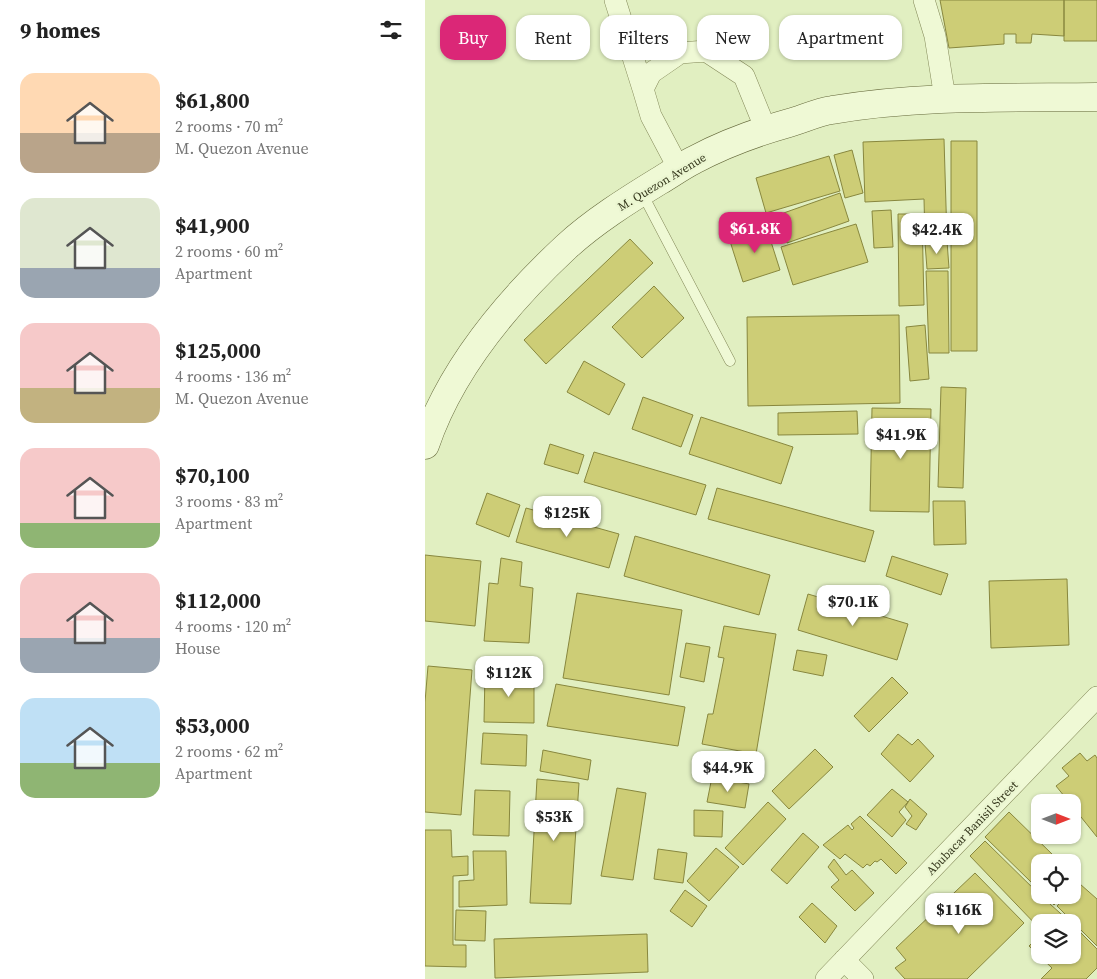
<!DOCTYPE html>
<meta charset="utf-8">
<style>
:root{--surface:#fff;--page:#f2f2f2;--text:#222;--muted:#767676;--accent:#db2777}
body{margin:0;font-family:"Source Serif 4",serif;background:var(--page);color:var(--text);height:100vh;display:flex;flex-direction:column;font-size:19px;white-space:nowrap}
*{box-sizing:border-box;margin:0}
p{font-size:16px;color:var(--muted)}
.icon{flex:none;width:28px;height:28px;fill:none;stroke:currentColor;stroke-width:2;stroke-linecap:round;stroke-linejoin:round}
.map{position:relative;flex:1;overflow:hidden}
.drawer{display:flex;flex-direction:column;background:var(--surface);width:425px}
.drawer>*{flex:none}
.banner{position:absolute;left:15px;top:15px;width:475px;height:45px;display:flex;gap:10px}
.needle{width:32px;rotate:90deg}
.tools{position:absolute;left:606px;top:794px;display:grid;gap:10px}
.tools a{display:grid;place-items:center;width:50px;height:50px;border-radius:10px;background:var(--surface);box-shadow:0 1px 4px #0004;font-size:25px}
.price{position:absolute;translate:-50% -42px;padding:0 11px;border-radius:10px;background:#fff;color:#222;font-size:16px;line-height:32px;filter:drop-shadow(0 1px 2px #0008)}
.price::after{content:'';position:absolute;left:50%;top:30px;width:15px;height:11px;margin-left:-8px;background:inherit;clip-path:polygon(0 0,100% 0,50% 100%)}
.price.selected{background:var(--accent);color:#fff}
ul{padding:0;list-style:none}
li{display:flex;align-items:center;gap:15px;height:125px;padding:0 20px}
li span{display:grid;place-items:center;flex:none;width:140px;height:100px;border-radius:15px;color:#555}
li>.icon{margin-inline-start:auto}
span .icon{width:60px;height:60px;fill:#fffc;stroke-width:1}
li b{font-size:21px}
h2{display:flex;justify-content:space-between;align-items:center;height:60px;padding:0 20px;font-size:21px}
.chip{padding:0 18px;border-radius:15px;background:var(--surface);box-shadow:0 1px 4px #0004;font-size:18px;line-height:45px}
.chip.selected{background:var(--accent);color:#fff}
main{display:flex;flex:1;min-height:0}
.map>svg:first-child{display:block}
.building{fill:#cdcd76;stroke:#88873e}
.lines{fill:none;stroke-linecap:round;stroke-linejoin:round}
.lane-casing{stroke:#838858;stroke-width:11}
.street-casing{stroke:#838858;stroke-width:22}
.secondary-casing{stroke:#666a3c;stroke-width:29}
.lane{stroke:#eff9d5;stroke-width:10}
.street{stroke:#eff9d5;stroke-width:21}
.secondary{stroke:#eff9d5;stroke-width:28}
.labels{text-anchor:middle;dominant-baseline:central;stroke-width:4.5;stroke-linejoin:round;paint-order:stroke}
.street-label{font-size:12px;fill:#36381d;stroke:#ebf6d1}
</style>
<main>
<section class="drawer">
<h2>9 homes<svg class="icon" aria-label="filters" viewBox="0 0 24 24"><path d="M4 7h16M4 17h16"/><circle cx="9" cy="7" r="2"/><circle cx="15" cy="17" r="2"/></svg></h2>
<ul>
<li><span style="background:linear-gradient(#ffd9b3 60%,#b9a48a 0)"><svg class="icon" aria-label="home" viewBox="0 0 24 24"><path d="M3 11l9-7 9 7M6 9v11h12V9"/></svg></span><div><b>$61,800</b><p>2 rooms · 70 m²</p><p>M. Quezon Avenue</p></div></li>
<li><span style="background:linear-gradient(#dfe7d0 70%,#9aa5b1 0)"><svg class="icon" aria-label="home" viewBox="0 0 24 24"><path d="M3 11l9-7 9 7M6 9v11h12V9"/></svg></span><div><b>$41,900</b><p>2 rooms · 60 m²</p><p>Apartment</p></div></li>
<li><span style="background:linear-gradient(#f6c9c9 65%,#c2b280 0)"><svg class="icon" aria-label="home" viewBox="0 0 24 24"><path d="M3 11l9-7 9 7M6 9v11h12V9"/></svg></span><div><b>$125,000</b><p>4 rooms · 136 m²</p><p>M. Quezon Avenue</p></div></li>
<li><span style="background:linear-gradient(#f6c9c9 75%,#8fb573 0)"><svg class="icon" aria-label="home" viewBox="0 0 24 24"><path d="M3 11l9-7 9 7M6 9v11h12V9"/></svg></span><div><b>$70,100</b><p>3 rooms · 83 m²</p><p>Apartment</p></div></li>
<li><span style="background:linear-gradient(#f6c9c9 65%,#9aa5b1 0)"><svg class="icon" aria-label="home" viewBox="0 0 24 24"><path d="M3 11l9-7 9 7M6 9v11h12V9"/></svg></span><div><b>$112,000</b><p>4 rooms · 120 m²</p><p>House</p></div></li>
<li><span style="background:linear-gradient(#bfe0f5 65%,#8fb573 0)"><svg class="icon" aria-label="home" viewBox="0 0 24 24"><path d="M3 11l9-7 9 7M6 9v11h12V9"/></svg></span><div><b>$53,000</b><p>2 rooms · 62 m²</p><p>Apartment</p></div></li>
</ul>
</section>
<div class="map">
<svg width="672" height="979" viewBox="0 0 672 979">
<rect width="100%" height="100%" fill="#e1efc1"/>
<!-- building -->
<path class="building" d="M515,0H639V36L607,34L606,43H591V34H579V44L524,48Z
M639,0H672V41H639Z
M519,139L522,239L500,240L499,199L440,202L438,142Z
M526,141H552V351H526Z
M427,150L438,193L420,198L409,155Z
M404,156L415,191L341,213L331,178Z
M415,193L424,221L362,243L353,215Z
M466,210L468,247L449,248L447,211Z
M473,214H497L499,305L474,306Z
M431,224L443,262L368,285L356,247Z
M341,226L355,270L318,282L304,238Z
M205,239L228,263L121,364L99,340Z
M522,241L524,268L502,269L500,243Z
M501,271H523L524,353H504Z
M229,286L259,318L217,358L187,327Z
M474,315L475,403L323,406L322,317Z
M500,325L504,379L485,381L481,327Z
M159,361L200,384L184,415L142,392Z
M516,387L541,388L538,488L513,487Z
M218,397L268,415L256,447L207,429Z
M447,408L506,409L504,512L445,511Z
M432,411L433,434L353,435V413Z
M276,417L368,447L356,484L264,454Z
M125,444L159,455L153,474L119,464Z
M169,452L281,485L271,515L159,482Z
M292,488L449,531L440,562L283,519Z
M62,493L95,505L84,537L51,524Z
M508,501H540L541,544L509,545Z
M101,508L194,534L184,568L91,542Z
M210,536L345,575L334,615L199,576Z
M0,555L56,561L50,626L0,621Z
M467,556L523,574L516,595L461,576Z
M76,558L97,562L95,586L108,588L104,643L59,641L64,583L73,584Z
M642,579L644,645L566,648L564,581Z
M152,593L257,610L244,695L138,678Z
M383,594L483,624L472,660L373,630Z
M299,626L351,634L331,754L277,744L283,714H288L299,658L293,657Z
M261,643L285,647L279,682L255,677Z
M372,650L402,655L398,676L368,670Z
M3,666L47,670L36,815L0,812V702Z
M60,673L109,674V723L59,722Z
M467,677L483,693L444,732L429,716Z
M131,684L260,707L253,746L122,726Z
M58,733L102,735L101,766L56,764Z
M473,734L487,745L493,739L509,756L485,782L456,754Z
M390,749L408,767L364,809L347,791Z
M118,750L166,760L163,780L115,771Z
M655,753L662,761L670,755L672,758V837L648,807V802H644L631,786L644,776L637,768Z
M287,777L324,784L320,808L282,802Z
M112,779L154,783L146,904L105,903Z
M192,788L221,793L208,880L176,876Z
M467,789L483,802L474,812L481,820L467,837L442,815Z
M50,790L85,791L84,836L48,835Z
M485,799L502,814L491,830L481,824L487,816L480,807Z
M343,802L361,819L318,865L300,848Z
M269,810L298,811L297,837L269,836Z
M584,812L628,855L622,862H615V871L606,882L560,837Z
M435,816L482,863L471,874L456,859L452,862L450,861L445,866L442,864L438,868L420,854L415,859L398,845L423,825L427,830L429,828L426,824Z
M0,830H26L27,857L43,856V875L28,876V945H41V967L0,966Z
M378,833L394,847L362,884L346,870Z
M560,841L615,895L645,922H615V929L545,856Z
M291,848L314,867L284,901L262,881Z
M233,849L262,853L258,883L229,879Z
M48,851H81L82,905L34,907V881L49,880Z
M409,859L421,875L427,870L449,893L430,911L406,887L414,880L403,867Z
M550,873L599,923L542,979H480L470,968L481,960L471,948Z
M648,876L653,882L648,888Z
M615,878V891L609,884Z
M655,884L672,899V946L632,906L643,895H648V891Z
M260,890L282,906L267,927L245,911Z
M619,895H639L629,905Z
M387,903L412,926L400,943L374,917Z
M31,910L61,911L60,941L30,940Z
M648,925L672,949V968L661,979H616L627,968L604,946L615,935V955H648Z
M222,934L223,972L70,978L69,939Z"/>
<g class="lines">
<!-- lane casing -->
<g class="lane-casing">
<path id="lane" d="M217,193L305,361"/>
</g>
<!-- street casing -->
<g class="street-casing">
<path id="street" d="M190,0L218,89
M499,0L510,36L520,98
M254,169L226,116L218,89L226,73L255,53L281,51L319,76L341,130
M419,960L438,979
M401,979L672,697"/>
</g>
<!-- secondary casing -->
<g class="secondary-casing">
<path id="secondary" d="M0,445C26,368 82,302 141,247C168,222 203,200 234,181C246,174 257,166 269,160C299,144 332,132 364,123C378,119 393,112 407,110C495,95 584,98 672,97"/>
</g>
<!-- lane -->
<use href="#lane" class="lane"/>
<!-- street -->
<use href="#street" class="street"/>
<!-- secondary -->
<use href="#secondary" class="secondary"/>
</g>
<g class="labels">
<!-- street labels -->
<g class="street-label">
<text transform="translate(237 182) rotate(-31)">M. Quezon Avenue</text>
<text transform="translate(547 828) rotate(-46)">Abubacar Banisil Street</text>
</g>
</g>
</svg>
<div class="tools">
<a><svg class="needle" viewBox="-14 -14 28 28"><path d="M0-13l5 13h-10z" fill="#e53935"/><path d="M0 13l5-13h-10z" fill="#767676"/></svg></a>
<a><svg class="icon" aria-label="locate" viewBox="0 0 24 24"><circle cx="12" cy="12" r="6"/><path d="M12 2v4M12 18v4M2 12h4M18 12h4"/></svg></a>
<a><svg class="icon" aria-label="layers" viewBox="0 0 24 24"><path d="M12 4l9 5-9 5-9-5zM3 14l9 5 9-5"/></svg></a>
</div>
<b class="price selected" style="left:330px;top:254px">$61.8K</b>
<b class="price" style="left:512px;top:255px">$42.4K</b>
<b class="price" style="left:476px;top:460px">$41.9K</b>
<b class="price" style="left:142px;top:538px">$125K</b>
<b class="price" style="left:428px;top:627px">$70.1K</b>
<b class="price" style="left:84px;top:698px">$112K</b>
<b class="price" style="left:303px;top:793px">$44.9K</b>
<b class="price" style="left:129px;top:842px">$53K</b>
<b class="price" style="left:534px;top:935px">$116K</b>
<div class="banner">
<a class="chip selected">Buy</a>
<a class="chip">Rent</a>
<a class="chip">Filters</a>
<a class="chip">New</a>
<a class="chip">Apartment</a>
</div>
</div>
</main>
